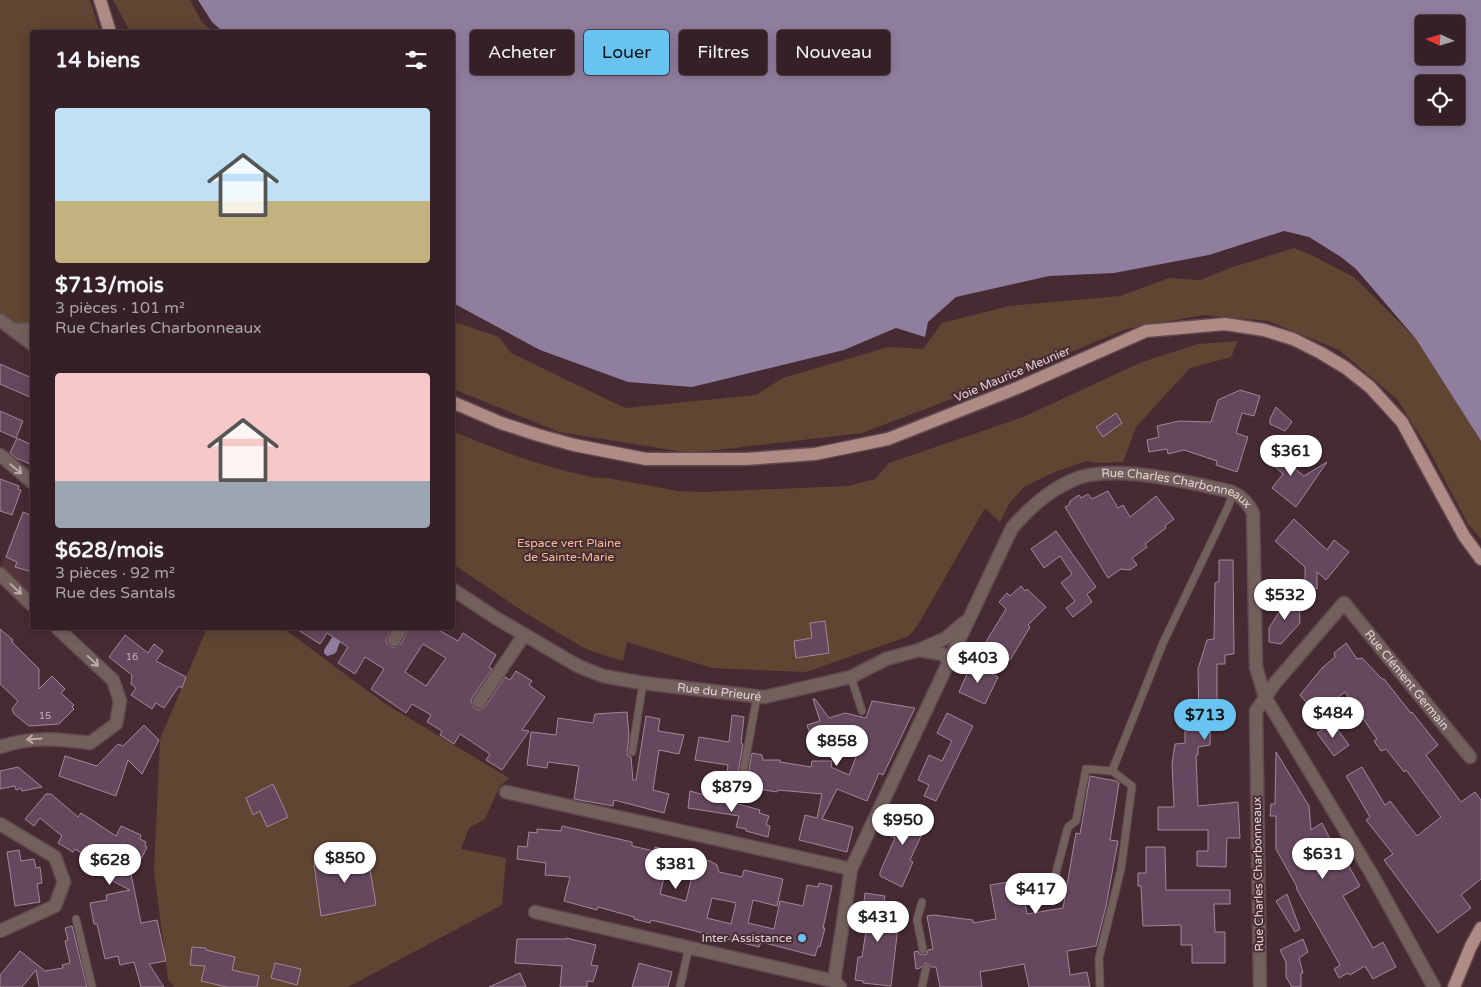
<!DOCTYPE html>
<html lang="fr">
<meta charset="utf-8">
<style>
:root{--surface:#342026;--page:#3f2d32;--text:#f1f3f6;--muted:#a9a3a7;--line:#4e3e43;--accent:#69c3f1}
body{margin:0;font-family:"Varela Round",sans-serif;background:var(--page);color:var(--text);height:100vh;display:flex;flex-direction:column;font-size:19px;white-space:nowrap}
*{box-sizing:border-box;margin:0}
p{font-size:16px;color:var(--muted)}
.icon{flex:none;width:28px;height:28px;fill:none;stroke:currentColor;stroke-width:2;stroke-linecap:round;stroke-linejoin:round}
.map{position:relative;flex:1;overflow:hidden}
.panel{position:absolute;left:30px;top:30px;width:425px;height:600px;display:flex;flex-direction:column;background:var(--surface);border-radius:5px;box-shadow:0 2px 12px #0003,0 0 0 1px var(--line)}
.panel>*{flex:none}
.hud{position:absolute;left:470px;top:30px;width:475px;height:45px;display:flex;gap:10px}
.needle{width:32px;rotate:274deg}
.fabs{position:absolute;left:1415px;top:15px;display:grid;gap:10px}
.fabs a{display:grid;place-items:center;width:50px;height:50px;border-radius:5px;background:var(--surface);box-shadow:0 2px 12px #0003,0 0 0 1px var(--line);font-size:25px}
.price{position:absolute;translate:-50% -42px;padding:0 11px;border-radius:18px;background:#fff;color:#222;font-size:16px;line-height:32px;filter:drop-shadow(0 1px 2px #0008)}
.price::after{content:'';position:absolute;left:50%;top:30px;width:15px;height:11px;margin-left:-8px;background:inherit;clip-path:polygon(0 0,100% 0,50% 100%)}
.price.on{background:var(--accent);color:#111}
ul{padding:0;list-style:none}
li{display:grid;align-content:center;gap:10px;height:265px;padding:0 25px}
li span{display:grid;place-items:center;height:155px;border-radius:5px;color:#555}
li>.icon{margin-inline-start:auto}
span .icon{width:90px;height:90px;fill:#fffc;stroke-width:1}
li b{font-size:21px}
h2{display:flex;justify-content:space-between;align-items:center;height:60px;padding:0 25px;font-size:21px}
.chip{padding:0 18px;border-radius:5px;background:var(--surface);box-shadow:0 2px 12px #0003,0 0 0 1px var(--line);font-size:18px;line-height:45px}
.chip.on{background:var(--accent);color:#111}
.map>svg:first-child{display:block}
.built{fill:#54333b}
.green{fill:#5f4532}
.water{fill:#907e9e;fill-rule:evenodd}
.building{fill:#66485e;stroke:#a18799;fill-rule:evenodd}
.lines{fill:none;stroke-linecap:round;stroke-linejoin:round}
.service-casing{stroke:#624950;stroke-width:9}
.minor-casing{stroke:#624950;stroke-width:15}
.primary-casing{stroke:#624950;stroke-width:15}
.service{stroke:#72605d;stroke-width:7}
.minor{stroke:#72605d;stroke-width:12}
.primary{stroke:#ae8b84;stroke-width:12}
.oneway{stroke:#bcabac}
.poi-dot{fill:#69c3f1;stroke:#462b32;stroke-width:2}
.labels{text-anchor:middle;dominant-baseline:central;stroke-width:4;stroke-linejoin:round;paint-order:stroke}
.number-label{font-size:10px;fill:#c4b0b8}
.street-label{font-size:12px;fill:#e4d3d6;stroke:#462b32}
.park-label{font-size:12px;fill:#f4bd97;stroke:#462b32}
.poi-label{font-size:12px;fill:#e4d3d6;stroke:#462b32;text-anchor:end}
</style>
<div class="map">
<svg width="1481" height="987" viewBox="0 0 1481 987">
<rect width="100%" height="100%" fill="#462b32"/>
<!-- built -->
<path class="built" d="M14,531L32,539V593L1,567Z"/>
<!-- green -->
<path class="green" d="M0,0H90L100,32H32V326L16,325L0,312Z
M113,0H190L202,22L213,32H130Z
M1294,248L1309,254L1354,277L1416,339L1481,441V539L1468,524L1430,452L1397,399L1339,350L1269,321L1204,315L1126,329L1028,370L862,433L690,453L559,432L453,389L452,321L499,337L511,353L625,408L756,395L783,378L888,347L923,349L942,323L1009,306L1120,296L1169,278L1200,280L1233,267Z
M1238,341L1231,357L1190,368L1136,427L1123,462L1097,463L1086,461L1055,472L1024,487L1009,504L1000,522L985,508L919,623L909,636L806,672L712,668L627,642L623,661L594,652L582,647L524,612L453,564L452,431C491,447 529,462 570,472C583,475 595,479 608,478L678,491L703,492L848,486L875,479L889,463L1023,417L1142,362L1198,344Z
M207,628H283L384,703L509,778L500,786L485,819L469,828L461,849L506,858L502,905L348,987H174L168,979L154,872L160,739Z"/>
<!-- water -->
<path class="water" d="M198,0H1481V441L1416,339L1356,269L1341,257L1309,237L1284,231L1209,255L1114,273L1049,276L956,297L928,322L925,337L896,328L844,350L692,387L628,382L540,350L453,303L452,32H223L212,22ZM1424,24H1456V56H1424ZM1424,84H1456V116H1424Z
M338,628H345C345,637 338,643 337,651L334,654L327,656L324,653V650Z"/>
<!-- building -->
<path class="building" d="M0,364L32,378V398L0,384Z
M1240,390L1260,396L1254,416L1242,413L1236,433L1248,437L1237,472L1216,465L1217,461L1184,450L1168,454L1167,449L1149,452L1147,440L1159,437L1157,426L1179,421L1211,422L1218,400Z
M1276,407L1292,422L1285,431L1270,424V419Z
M0,411L23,421L16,438L0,431Z
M1116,413L1122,423L1103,437L1096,427Z
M17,438L32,445V465L16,458L10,453Z
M1278,447L1292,452L1285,461L1304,476L1327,462L1296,507L1272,488L1283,474L1263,456L1269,449L1274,453Z
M0,479L19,486L18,489L21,490L12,515L0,511Z
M1108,491L1118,508L1123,505L1130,517L1156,496L1174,519L1165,526L1166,528L1145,544L1147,547L1132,558L1137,565L1130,570L1121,569L1108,578L1065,507L1069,505L1070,501L1079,495L1081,498L1088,494L1092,499Z
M23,512L32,516V572L15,567L17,562L6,557Z
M1294,519L1327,550L1334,540L1349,552L1326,580L1317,572V589L1305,588V567L1275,541Z
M1056,531L1096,587L1087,594L1092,602L1073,617L1066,608L1075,601L1061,583L1072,574L1060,556L1044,568L1031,549Z
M1219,560H1233L1234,654L1225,655V664H1217V702H1214L1213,709H1211L1210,745L1198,747V755H1196L1198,806L1238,802L1240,838H1227L1226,867L1197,866V851H1208V830H1158V807H1174L1172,764L1175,744L1185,743V721L1199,720L1198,669L1207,640L1214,639L1215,583L1219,581Z
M1021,586L1025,591L1027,589L1046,607L1028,625L1030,627L1010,660L984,645L1006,609L999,602L1007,593L1010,596Z
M1288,598H1299L1300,623L1281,644L1269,642V628Z
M825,621L829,653L796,658L794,641L812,638L810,623Z
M295,628H392L386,640L387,644L393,648L401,644L409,628H435L458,641L463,633L496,655L489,667L492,669L472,698L471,702L474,708L479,710L485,707L505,677L510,680L516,671L532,681L529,685L545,697L522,730L529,731L502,770L486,760L490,754L460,734L454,744L440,735L442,731L427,722L431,715L412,704L406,713L371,689L384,669L365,657L355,674L338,663L348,647L327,633L320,644ZM423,644L446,658L426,686L405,672Z
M0,629L13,640L12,642L39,669V689L52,676L65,689L61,693L74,705L72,707L74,709L59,724L29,726L14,714L12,709L18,701L0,684Z
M125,635L148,653L154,644L163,651L156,661L186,677L182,688L179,686L164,708L156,703L152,709L131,695L136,688L131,684L132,675L109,657Z
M1346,643L1357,659L1362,658L1382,679H1384L1411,713L1412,712L1438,745L1426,755L1461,802L1475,792L1481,800V879L1461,895L1471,908L1438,933L1384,860L1393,854L1366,820L1370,817L1346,776L1362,767L1385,805L1390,801L1417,836L1441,817L1406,770L1404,772L1386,749L1381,751L1374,741L1377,739L1345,692L1316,714L1300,695L1322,668L1335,657L1334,653Z
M971,665L998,677L985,704L959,692Z
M813,699H815L829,718L845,713L866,718L872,701L915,708L883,775L879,773L867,801L837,789L822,819L853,827L847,852L799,840L805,815L817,818L822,794L778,790L777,792L746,787L752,753L762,755L763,760H780V762L811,767L812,761H832L831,767L849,775L861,744L853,742V734L814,746L807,725L820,721Z
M627,712L629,736L627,752L628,756L631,757L633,780H636L646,716L660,719L658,731L684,735L679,754L659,750L653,790L669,794L664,813L614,800L613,806L574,799L579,766L548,762L547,768L527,765L531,732L556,735L558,718L593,723L595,714Z
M947,713L973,726L936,801L924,796L929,785L918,780L929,755L942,761L952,741L937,733Z
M732,715L744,717L741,743L743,744L736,786L725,784L728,765L695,760L699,737L729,742Z
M1332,722L1349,745L1334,756L1317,733Z
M144,725L159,740L142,774L128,760L116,796L59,776L65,756L97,766L118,744L123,746Z
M1276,752L1309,806L1311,830L1322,823L1343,865L1347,863L1360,886L1343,896L1373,948L1383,942L1396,967L1373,979L1365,966L1350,975L1348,973L1339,978L1334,969L1340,965L1296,888L1297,887L1276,849V816H1270L1271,804H1275Z
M18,767L42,787L22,791L21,788L16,790L15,786L0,789V771Z
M1090,776L1116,781L1119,783L1110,840L1118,841L1106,906L1096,946L1067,951L1070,975L1087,972L1090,987H1029L1024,964L980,972L982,987H940L936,967H931L929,964L925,963L920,968L916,969L914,952L918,951L919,954L924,955L927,954L928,950L933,949L927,916L934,915L973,920V923L996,919L990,885L1021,880L1027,914L1063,908L1076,833L1080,834Z
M273,784L288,817L267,827L260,811L253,815L246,798Z
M690,791L760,810L759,813L769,816L766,825L770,826L768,837L746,831V829L736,827L739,816L688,808Z
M46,794H51L78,817L81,813L116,836L121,826L141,835L140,839L146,842L145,846L147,847L141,859L139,858L131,874L141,923L157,920L166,961L149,964L164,987H141L134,962L120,965L118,956L105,959L97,924H94L90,903L107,900L106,895L130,890L95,872L98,864L75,849L73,852L58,843L62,836L40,818L34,826L25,819Z
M904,807L924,816L923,819L928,821L910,860L913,862L902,887L880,876V872L895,838L890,836Z
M562,826L632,842V846L654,851L655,847L668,850V853L670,854L669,859L695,865L696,858L710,861L717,865L719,872L742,877L744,870L783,879L777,906L753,900L748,923L774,929L780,901L803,906L807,885L818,887L819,883L832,886L823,928H825L820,947L818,946L815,956L761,942L759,947L651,920L650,923L634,919V917L598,907L597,910L564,901L570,877L545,875L546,863L517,859L518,846L527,847L529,832L537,833V829L561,831ZM666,870L692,876L686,901L660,894ZM712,898L736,903L731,924L707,918Z
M1146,847H1165L1166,890H1230V904H1214L1215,932H1225V963H1192V945H1181V925L1143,926L1141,886H1138V873H1146Z
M19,850L21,861L34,859L36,868L40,867L42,883L37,884L40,902L15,906L7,852Z
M367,852L376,905L321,916L314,863Z
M865,893L885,896L883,907L900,910L891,986L863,983V981L855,980L858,957H862L869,911L863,910Z
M1287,894L1300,929L1295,932L1276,901Z
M72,926L87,987H39L36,970L22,987H0V975L20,951L45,971L63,968L62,965L70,963L65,941L68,940L65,928Z
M566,938L596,945L591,965L598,966L593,982L587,981V987H560L562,966L515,963L517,939H566Z
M1303,939L1308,952L1299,958L1303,973H1301V987H1292L1286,977V962L1280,950Z
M192,947L206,948V950L235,957L232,970L259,976L257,987H227L201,981L205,966L190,965Z
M275,963L301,969L297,985L271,978Z
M639,963L672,972L668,987H632Z
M520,973L526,987H489Z"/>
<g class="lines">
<!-- service casing -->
<g class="service-casing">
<path id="service" d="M851,677L862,711
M632,752L643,683
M741,785L757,696
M1051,892L1068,827L1076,821L1086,769L1112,771L1163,643L1228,507L1233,493
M922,902L917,920L923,950
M76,919L92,987
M680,987L689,947
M922,987L926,968
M1100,987L1099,958L1121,869L1132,786L1112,771"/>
</g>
<!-- minor casing -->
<g class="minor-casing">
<g id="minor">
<path d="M0,320L32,344"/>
<path d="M15,330L32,329"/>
<path d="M0,455L32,482"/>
<path d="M0,574L32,605"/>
<path id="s1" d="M452,589L496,618L578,666L603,676L643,683L764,697L851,677L886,659L919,650L942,654L949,660"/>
<path d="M394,640L401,628"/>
<path d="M919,650L946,638L965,622"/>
<path d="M479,702L524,635"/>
<path d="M0,747C32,736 57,739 90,743L116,724L120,701L113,680L57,628"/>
<path d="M506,792L851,869"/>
<path d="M0,824L55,857L64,882L55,906L0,931"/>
<path d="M535,912L834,981"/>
<path id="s2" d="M840,987L834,981L851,869L1012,528C1030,507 1051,488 1078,478C1112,466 1168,478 1202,485C1212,488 1222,489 1232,492C1241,496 1249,504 1253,513L1256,667L1265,697L1371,873L1434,987"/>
<path id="s3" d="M1260,987L1256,711L1275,683L1344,603L1470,757"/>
</g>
</g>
<!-- primary casing -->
<g class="primary-casing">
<path id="primary" d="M100,0L110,32
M452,402L501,423L538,435L574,445L646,459H745L815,454L888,439L1017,388L1146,331L1225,324L1264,330L1293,339L1321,353L1346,368L1370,387L1402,422L1464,536L1481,559
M1454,987L1471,946L1481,928"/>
</g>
<!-- service -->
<use href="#service" class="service"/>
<!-- minor -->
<use href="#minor" class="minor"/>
<!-- primary -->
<use href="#primary" class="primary"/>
</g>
<!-- one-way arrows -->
<defs><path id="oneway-shaft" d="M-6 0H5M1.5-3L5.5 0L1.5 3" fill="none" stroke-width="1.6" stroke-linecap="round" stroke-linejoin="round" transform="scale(1.25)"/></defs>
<g class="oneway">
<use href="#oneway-shaft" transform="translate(16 469) rotate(39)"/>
<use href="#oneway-shaft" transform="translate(16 589) rotate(43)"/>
<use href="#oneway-shaft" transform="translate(93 661) rotate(43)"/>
<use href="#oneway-shaft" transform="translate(34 739) rotate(176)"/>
</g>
<!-- markers -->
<circle class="poi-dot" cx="802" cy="938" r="5"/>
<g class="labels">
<!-- number labels -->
<g class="number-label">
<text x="132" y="657">16</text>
<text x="45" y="716">15</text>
</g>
<!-- street labels -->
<g class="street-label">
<text transform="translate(1012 374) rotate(-23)">Voie Maurice Meunier</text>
<text stroke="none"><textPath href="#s2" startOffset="684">Rue Charles Charbonneaux</textPath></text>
<text stroke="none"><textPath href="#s3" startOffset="515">Rue Clément Germain</textPath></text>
<text stroke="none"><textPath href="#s1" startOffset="292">Rue du Prieuré</textPath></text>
<text transform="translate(1258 874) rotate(-91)">Rue Charles Charbonneaux</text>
</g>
<!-- park labels -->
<g class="park-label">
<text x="569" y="543">Espace vert Plaine<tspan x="569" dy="14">de Sainte-Marie</tspan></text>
</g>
<!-- poi labels -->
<g class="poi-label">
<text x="792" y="938">Inter Assistance</text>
</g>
</g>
</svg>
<div class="fabs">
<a><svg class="needle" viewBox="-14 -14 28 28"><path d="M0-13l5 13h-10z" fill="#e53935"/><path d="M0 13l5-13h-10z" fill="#a9a3a7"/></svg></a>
<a><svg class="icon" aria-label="locate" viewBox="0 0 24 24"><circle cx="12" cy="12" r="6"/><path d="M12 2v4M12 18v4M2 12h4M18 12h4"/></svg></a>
</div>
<b class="price" style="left:1291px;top:477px">$361</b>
<b class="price" style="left:1285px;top:621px">$532</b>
<b class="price" style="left:978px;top:684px">$403</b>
<b class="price" style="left:1333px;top:739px">$484</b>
<b class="price on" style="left:1205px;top:741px">$713</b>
<b class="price" style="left:837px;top:767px">$858</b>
<b class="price" style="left:732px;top:813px">$879</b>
<b class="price" style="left:903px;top:846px">$950</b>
<b class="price" style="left:1323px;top:880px">$631</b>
<b class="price" style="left:345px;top:884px">$850</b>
<b class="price" style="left:110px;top:886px">$628</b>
<b class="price" style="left:676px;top:890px">$381</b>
<b class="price" style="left:1036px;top:915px">$417</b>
<b class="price" style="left:878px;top:943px">$431</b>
<div class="hud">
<a class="chip">Acheter</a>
<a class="chip on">Louer</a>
<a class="chip">Filtres</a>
<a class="chip">Nouveau</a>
</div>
<section class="panel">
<h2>14 biens<svg class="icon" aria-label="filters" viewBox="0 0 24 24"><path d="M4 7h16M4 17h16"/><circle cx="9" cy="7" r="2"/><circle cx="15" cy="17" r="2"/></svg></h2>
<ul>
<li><span style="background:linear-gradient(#bfe0f5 60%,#c2b280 0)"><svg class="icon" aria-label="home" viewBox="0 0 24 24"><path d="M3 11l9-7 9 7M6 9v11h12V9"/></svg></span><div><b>$713/mois</b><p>3 pièces · 101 m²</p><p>Rue Charles Charbonneaux</p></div></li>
<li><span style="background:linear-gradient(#f6c9c9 70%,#9aa5b1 0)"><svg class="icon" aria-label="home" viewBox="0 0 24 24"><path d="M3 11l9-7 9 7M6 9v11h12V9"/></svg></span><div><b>$628/mois</b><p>3 pièces · 92 m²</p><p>Rue des Santals</p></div></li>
</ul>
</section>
</div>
